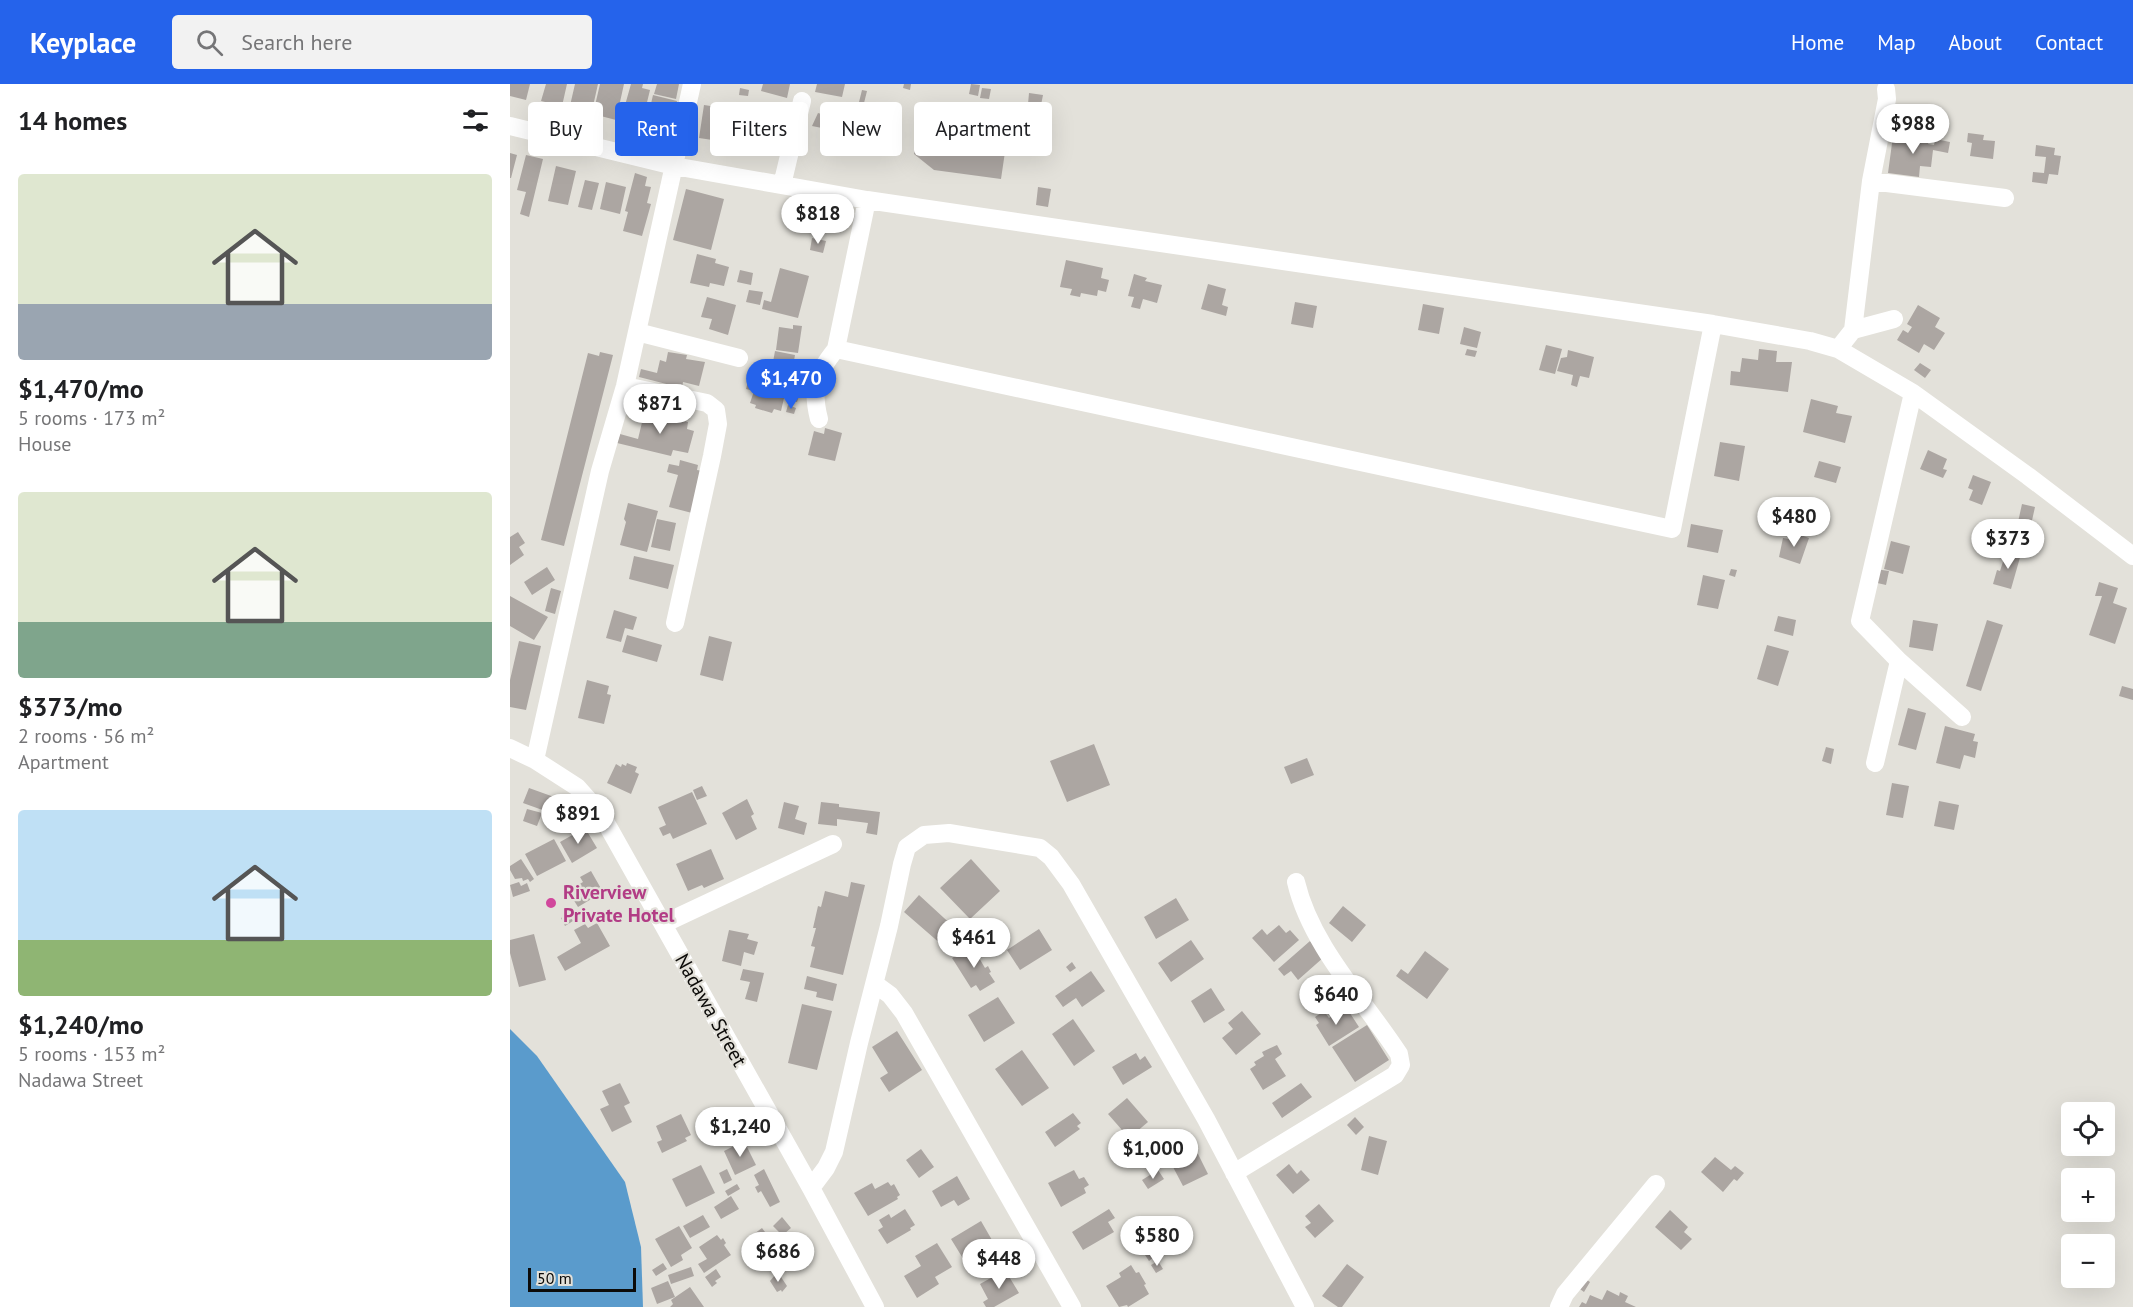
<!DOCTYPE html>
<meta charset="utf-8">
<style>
:root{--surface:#fff;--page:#f2f2f2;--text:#202124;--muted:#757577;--accent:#2563eb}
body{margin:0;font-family:"PT Sans",sans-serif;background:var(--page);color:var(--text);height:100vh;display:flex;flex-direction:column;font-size:22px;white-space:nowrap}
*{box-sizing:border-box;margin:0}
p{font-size:20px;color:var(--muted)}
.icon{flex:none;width:33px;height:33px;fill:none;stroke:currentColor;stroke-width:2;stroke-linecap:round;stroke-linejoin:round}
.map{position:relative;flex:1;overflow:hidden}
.sheet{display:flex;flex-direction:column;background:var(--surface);width:510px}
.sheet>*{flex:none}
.hud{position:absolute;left:18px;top:18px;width:570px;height:54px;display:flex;gap:12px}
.fabs{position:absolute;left:1551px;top:1018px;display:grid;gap:12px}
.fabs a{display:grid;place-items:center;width:54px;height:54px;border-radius:6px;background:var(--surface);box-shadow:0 6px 24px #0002;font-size:30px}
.scale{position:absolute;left:18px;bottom:15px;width:108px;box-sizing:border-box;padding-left:6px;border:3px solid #0c0b09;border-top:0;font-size:16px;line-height:21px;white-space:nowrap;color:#0c0b09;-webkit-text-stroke:4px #e3e1da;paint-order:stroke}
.price{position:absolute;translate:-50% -51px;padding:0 14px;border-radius:21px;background:#fff;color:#222;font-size:20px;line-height:39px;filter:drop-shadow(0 2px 3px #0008)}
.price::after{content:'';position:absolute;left:50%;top:36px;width:18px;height:14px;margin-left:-9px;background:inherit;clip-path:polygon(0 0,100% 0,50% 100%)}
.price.selected{background:var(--accent);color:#fff}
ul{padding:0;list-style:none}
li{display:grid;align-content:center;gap:12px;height:318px;padding:0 18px}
li span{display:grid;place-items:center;height:186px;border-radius:6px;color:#555}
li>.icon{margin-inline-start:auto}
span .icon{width:108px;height:108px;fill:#fffc;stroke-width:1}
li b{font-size:26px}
h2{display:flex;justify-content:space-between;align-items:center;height:72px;padding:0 18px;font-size:26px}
.pill{padding:0 21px;border-radius:6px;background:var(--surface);box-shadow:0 6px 24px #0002;font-size:21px;line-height:54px}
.pill.selected{background:var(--accent);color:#fff}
header{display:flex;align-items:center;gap:36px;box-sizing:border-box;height:84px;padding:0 30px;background:var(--accent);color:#fff}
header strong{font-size:28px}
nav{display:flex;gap:33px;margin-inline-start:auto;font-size:21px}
.search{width:420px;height:54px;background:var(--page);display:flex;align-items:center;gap:15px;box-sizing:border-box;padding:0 21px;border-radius:6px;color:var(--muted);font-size:22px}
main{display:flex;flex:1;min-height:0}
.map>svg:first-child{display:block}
.water{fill:#5a9bcc}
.building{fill:#aca6a2}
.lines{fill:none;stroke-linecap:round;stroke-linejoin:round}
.minor{stroke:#fff;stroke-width:18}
.hotel-dot{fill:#d1479c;stroke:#e3e1da;stroke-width:2}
.labels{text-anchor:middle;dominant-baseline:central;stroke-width:4.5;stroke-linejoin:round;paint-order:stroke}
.hotel-label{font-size:20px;font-weight:bold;fill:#b23c85;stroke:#e3e1da;text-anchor:start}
.street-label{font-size:20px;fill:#0c0b09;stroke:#e3e1da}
</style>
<header>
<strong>Keyplace</strong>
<div class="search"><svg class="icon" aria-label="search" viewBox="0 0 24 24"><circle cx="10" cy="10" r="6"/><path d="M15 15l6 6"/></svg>Search here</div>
<nav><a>Home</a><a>Map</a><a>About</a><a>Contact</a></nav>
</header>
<main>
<section class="sheet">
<h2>14 homes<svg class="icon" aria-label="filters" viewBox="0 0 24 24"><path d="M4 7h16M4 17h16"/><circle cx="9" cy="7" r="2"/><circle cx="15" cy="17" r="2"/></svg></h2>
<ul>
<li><span style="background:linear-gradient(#dfe7d0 70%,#9aa5b1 0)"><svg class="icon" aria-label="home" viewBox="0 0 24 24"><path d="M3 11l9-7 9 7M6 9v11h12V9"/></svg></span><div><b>$1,470/mo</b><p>5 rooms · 173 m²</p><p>House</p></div></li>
<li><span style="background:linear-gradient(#dfe7d0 70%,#7fa58c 0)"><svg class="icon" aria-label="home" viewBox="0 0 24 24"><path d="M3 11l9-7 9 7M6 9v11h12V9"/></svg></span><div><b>$373/mo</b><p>2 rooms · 56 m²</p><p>Apartment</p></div></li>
<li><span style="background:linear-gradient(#bfe0f5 70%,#8fb573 0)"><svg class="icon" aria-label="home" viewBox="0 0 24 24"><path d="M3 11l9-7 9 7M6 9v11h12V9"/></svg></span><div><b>$1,240/mo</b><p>5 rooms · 153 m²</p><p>Nadawa Street</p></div></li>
</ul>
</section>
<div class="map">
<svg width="1623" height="1223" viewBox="0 0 1623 1223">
<rect width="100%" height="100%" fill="#e3e1da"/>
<!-- water -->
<path class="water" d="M0,945L27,972L115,1098L131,1163L133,1223H0Z"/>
<!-- building -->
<path class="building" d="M0,0H20L16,16L0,12Z
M36,0H57L52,22L31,17Z
M65,0H88L81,31L59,26Z
M90,0H114L106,36L83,30Z
M121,0H133L132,4L140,6L129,51L108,46Z
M147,0H169L166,15L144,10Z
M253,0H280L277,14L251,7Z
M307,0H335L332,13L305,8Z
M394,0H401L400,6L393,4Z
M461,0L470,1L468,12L459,10Z
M230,4L239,6L238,12L229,11Z
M472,4L481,5L479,15L470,14Z
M352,6L357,7L354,19L349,18Z
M519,9L533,11L531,21L518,20Z
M143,11L167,17L161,42L137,37Z
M434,19L501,28L498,52L433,43L431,59L495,68L491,95L424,86L404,70L410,28Z
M194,21L227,26L226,33L249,37L246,57L217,52L216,58L189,54Z
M308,29L318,32L312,44L302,42Z
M1414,33L1420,34L1419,44L1413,43Z
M144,42L157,45L152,65L139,62Z
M1458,49L1474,51L1473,56L1485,57L1483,75L1460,72L1462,59L1457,58Z
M1383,52L1419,57L1418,60L1424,61L1425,55L1440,58L1438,69L1423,66L1421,83L1410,82L1409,93L1378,89Z
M1526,61L1545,64L1544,71L1551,72L1548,91L1539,90L1537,100L1522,98L1523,88L1534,89L1536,73L1525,72Z
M0,69L7,71L1,94H0Z
M16,71L33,75L19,133L10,130L16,108L7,106Z
M46,82L66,87L58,121L38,117Z
M125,89L137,93L135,102L141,103L137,119L141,120L132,152L113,147L118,128L115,127Z
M75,96L89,99L82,126L68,123Z
M96,98L116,103L110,130L90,125Z
M528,103L541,105L538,123L526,121Z
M176,105L214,115L201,166L163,156Z
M302,154L316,157L313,169L300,166Z
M187,170L206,175L205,179L219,183L214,202L200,199L199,203L180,199Z
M556,176L593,184L591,194L599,196L596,208L588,206L587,212L571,209L570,213L560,211L562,205L550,203Z
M270,184L299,192L288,234L252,225L254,216L261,218Z
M230,186L243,189L241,201L227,198Z
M624,190L637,194L635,197L652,201L647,219L633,215L630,225L621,223L624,213L618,212Z
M698,200L716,205L712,221L718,223L716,232L691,225Z
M239,206L253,208L250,221L236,218Z
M197,213L226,221L218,251L199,245L202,235L191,233Z
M785,218L807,222L803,244L781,240Z
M913,220L934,224L929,250L908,246Z
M1408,221L1430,234L1425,243L1435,249L1424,266L1414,260L1409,269L1387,256L1393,246L1398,249L1402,243L1397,240Z
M283,241L292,242L288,269L266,266L269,243L283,245Z
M954,243L971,248L967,264L950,260Z
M1036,261L1052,265L1045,290L1029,286Z
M957,265L967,267L965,273L955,271Z
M1249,265L1267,267L1266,278H1282L1278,308L1220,301L1221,287L1230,288L1232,274L1248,276Z
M1058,266L1084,273L1079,294L1070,292L1067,303L1061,301L1063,291L1047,287L1051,274L1057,273Z
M265,267L285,271L283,282L263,278Z
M90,268L103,271L54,462L31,456L78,269L89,272Z
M158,268L177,271L176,275L195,278L189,302L173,298L172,304L129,293L131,285L147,289L150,276L156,278Z
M1410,279L1421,286L1415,294L1404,286Z
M242,283L293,298L287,318L274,314L271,327L264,325L262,329L245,324L246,321L240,319L244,307L236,305Z
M1301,315L1328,322L1326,329L1342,332L1335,359L1293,348Z
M278,321L286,324L284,330L276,328Z
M135,326L154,331L152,337L164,339L166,335L178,338L177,345L184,347L178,369L163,366L161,372L107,359L110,350L128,355Z
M315,344L332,349L325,377L298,371L304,347L314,350Z
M1210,358L1235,362L1229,397L1204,392Z
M1418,366L1437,375L1433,385L1437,386L1433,394L1410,385Z
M170,376L188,381L187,386L193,387L182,429L159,423L168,391L157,388L159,380L169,382Z
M1309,377L1331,383L1326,399L1304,393Z
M1463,391L1481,398L1472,421L1459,416L1463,406L1458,404Z
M1290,413L1299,416L1294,432L1299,433L1296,441L1281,436Z
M118,419L148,427L137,468L110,461L116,438L114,435Z
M1512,420L1525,423L1519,450L1506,447Z
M147,435L166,439L160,467L141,463Z
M1181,440L1213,446L1208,469L1177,463Z
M8,448L15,459L9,463L14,471L0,481V453Z
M1282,448L1299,454L1290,480L1269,473L1273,454L1279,455Z
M1381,457L1400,462L1393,490L1374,485Z
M1497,465L1511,470L1501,505L1483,500L1487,486L1490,487Z
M124,472L164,481L158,505L119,495Z
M37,483L45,496L22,511L14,498Z
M1221,485L1227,486L1225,493L1219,491Z
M1365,485L1379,487L1376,501L1363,498Z
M1193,491L1215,496L1208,525L1187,521Z
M1589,498L1608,504L1603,519L1617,524L1605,560L1579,551L1592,512H1585Z
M41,504L51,507L45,530L35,527Z
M0,512L38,533L24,556L0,542Z
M104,526L127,533L123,546L115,544L111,558L96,554Z
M1268,532L1286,536L1283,552L1264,547Z
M1403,536L1428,540L1423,567L1399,563Z
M1477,536L1493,541L1471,607L1456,602Z
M117,551L152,561L147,578L112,568Z
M199,552L222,558L213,597L190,591Z
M9,557L31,562L16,626L0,623V596Z
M1257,561L1279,567L1268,602L1247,595Z
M77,596L99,602L97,610L101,611L94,640L68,634Z
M1612,602L1623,605V616L1609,612Z
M1398,624L1416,629L1406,666L1388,661Z
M1435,642L1465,650L1463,657L1468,658L1465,674L1454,671L1450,685L1426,679Z
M584,660L600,701L557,718L540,677Z
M1316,663L1324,665L1321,680L1312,677Z
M797,674L804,691L781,700L774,683Z
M117,679L127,683L125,688L129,690L121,710L97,699L106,680L111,683L112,680L116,682Z
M1382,699L1399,702L1393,734L1376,731Z
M192,702L197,712L187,716L183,706Z
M19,704L44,713L38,728L13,719Z
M182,708L197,740L163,755L160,749L153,752L149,744L156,741L148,723Z
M237,715L244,730L241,732L247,745L226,756L212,729Z
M1429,717L1449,721L1444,746L1424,742Z
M274,718L289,722L285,735L297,739L294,751L268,744Z
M311,718L329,720V723L370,728L367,751L356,749L358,739L327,735V742L308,740Z
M17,725L32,729L27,742L13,737Z
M75,744L87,764L62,779L50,758Z
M44,755L56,777L27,792L15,770Z
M201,765L214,795L194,804L192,801L178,807L166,780Z
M11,775L24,795L20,798L18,795L13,797L12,794L5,795L0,786V782Z
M461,775L490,807L460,835L430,804Z
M81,787L93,808L68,823L58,807L73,798L70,793Z
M9,798L11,802L17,799L20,807L3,813L0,801Z
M341,798L355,801L333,891L300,883L305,863L301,862L306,844H303L308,822L311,823L315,807L338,813Z
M409,811L446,845L432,861L394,828Z
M666,814L679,836L646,855L634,833Z
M833,822L856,841L842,858L819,839Z
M59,830L63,837L55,842L51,834Z
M87,839L100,862L55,887L47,873L71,859L64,846L75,840L78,844Z
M769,841L776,849L780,846L789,856L764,878L742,854L752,845L757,851Z
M529,845L542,866L510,886L497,866Z
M219,846L239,850L237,855L248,858L244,871L234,868L231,882L212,877Z
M24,850L36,896L9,903L0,869V856Z
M681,856L694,875L661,898L648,879Z
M800,857L814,873L788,896L781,887L774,892L768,885Z
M462,862L475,884L478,882L481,888L479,889L485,898L470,907L466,901L461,904L442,874Z
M915,867L939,885L917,915L886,892L891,885L898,890Z
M562,878L566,884L560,888L556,883Z
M233,885L254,889L247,918L235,915L240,898L230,896Z
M581,887L595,907L572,923L566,914L553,923L545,912Z
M297,892L327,900L323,917L306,913L307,908L294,905Z
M701,904L715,926L694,939L681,917Z
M488,913L505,939L474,958L458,931Z
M292,920L322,927L307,986L278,979Z
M836,923L849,943L819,962L806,941L809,939L805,933L814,927L819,934Z
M732,927L751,950L726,971L712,954L723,945L718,939Z
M563,935L585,967L564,982L542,950Z
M857,941L879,976L845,998L822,963Z
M387,947L412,986L379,1008L370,994L378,989L362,963Z
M767,961L772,970L765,975L776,992L753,1006L740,985L746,981L744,978L754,972L752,968Z
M512,966L539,1004L512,1022L485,985Z
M626,969L630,976L635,972L642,983L613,1001L602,983Z
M110,999L120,1019L114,1022L122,1038L102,1048L90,1025L99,1021L92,1007Z
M791,999L802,1013L772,1034L762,1019Z
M617,1014L638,1038L619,1054L598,1030Z
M563,1029L571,1039L567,1042L570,1045L545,1063L535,1048Z
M171,1030L181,1051L175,1054L177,1057L152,1069L147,1058L152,1056L146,1042Z
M845,1033L854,1043L846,1051L837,1041Z
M859,1052L877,1057L868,1091L851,1086Z
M234,1057L246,1081L225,1091L214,1067Z
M411,1065L424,1083L409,1094L396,1076Z
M688,1070L698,1090L673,1102L663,1083Z
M1205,1073L1221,1086L1225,1082L1234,1089L1227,1097L1224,1095L1213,1108L1191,1088Z
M779,1080L787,1090L791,1086L800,1096L783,1110L766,1091Z
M191,1081L205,1109L176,1123L162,1095Z
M217,1085L222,1096L214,1100L209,1089Z
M254,1085L270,1118L260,1123L251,1107L248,1109L245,1103L249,1101L244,1091Z
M564,1086L569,1095L574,1093L579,1101L574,1104L576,1109L551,1123L538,1099Z
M648,1086L654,1095L638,1105L632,1096Z
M447,1092L460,1115L448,1122L444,1116L431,1123L422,1107Z
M378,1098L381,1102L384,1100L390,1111L387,1113L388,1115L358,1132L344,1109L362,1099L365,1105Z
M227,1100L230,1105L218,1112L215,1107Z
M221,1112L229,1125L211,1135L204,1123Z
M809,1120L824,1137L805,1154L795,1143L801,1139L795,1132Z
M395,1125L405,1141L400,1144L401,1146L377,1160L368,1146L373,1143L369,1136L379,1130L381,1134Z
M599,1125L605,1134L598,1138L604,1148L573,1166L562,1148Z
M1160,1126L1178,1143L1174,1148L1182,1155L1171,1166L1145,1143Z
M193,1131L200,1143L180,1154L173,1142Z
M272,1133L281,1144L274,1150L279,1155L272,1161L268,1157L273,1152L263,1142Z
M471,1137L486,1163L457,1181L441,1155Z
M169,1142L182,1164L171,1171L173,1176L161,1183L145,1155Z
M252,1144L261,1156L246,1167L237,1155Z
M207,1151L211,1156L213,1154L216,1159L214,1161L221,1171L194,1189L188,1180L197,1175L189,1163Z
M427,1159L442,1183L425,1193L429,1200L407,1214L394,1192L411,1182L405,1172Z
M639,1165L644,1173L639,1177L633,1168Z
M648,1177L653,1185L646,1189L641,1181Z
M153,1179L157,1185L146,1192L142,1186Z
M837,1180L854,1193L832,1223H828L812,1212Z
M621,1181L626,1189L629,1188L636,1200L634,1201L639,1210L618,1223L617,1221L609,1223L596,1202L611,1193L609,1189Z
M181,1183L184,1192L161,1200L158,1191Z
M206,1185L211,1193L205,1197L207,1199L202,1203L195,1193Z
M495,1186L509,1209L484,1223H476L473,1218L478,1215L470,1200Z
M269,1190L277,1202L272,1208L271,1206L267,1208L260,1197L265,1191L266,1192Z
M1074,1194L1080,1198L1074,1208L1067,1203Z
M158,1197L165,1213L147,1220L141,1204Z
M180,1203L194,1223H160L163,1220L161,1216Z
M1097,1206L1109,1212L1110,1208L1118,1212L1115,1218L1126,1223H1069L1072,1218L1076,1220L1080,1211L1092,1216Z"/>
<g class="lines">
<!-- minor -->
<path class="minor" d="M0,42L164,82L357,116L1203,240L1300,257L1328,265L1403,309L1518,392L1623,472
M1361,97L1495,114
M272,101L292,17
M1343,246L1384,235
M127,248L229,274
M326,265L1162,445L1203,240
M1328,265L1343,246L1361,97L1377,15L1376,5
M115,302L197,319L206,326L208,340L202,372L165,539
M309,335C301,303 306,290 326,265L357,116
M1389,577L1452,633
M0,664L25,676L67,703L91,730L301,1104L365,1223
M25,676L90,387L115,302L182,0
M1365,679L1389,577L1350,537L1403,309
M153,840L323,760
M365,900L380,911L394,929L562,1223
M724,1089L885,991L891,981L889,970C854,916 801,862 786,798
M301,1104L316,1084L324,1068L349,959L379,842L392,780L397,763L414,751L439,749L530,764L541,773L561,800L696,1035L795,1223
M1049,1223L1055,1210L1146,1100"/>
</g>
<!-- markers -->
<circle class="hotel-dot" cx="41" cy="819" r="6"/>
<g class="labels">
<!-- hotel labels -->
<g class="hotel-label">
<text x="53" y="808">Riverview<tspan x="53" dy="23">Private Hotel</tspan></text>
</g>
<!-- street labels -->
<g class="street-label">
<text transform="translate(201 926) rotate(61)">Nadawa Street</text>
</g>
</g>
</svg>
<div class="fabs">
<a><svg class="icon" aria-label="locate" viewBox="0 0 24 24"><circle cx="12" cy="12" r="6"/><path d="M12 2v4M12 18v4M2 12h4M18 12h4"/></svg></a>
<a>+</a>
<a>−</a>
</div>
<div class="scale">50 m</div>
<b class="price" style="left:1403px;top:71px">$988</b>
<b class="price" style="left:308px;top:161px">$818</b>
<b class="price selected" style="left:281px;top:326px">$1,470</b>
<b class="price" style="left:150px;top:351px">$871</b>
<b class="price" style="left:1284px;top:464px">$480</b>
<b class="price" style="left:1498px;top:486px">$373</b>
<b class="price" style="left:68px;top:761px">$891</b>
<b class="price" style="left:464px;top:885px">$461</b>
<b class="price" style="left:826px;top:942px">$640</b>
<b class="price" style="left:230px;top:1074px">$1,240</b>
<b class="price" style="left:643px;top:1096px">$1,000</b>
<b class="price" style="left:647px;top:1183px">$580</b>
<b class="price" style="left:268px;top:1199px">$686</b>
<b class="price" style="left:489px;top:1206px">$448</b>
<div class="hud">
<a class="pill">Buy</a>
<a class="pill selected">Rent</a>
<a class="pill">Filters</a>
<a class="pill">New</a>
<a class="pill">Apartment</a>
</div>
</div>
</main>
